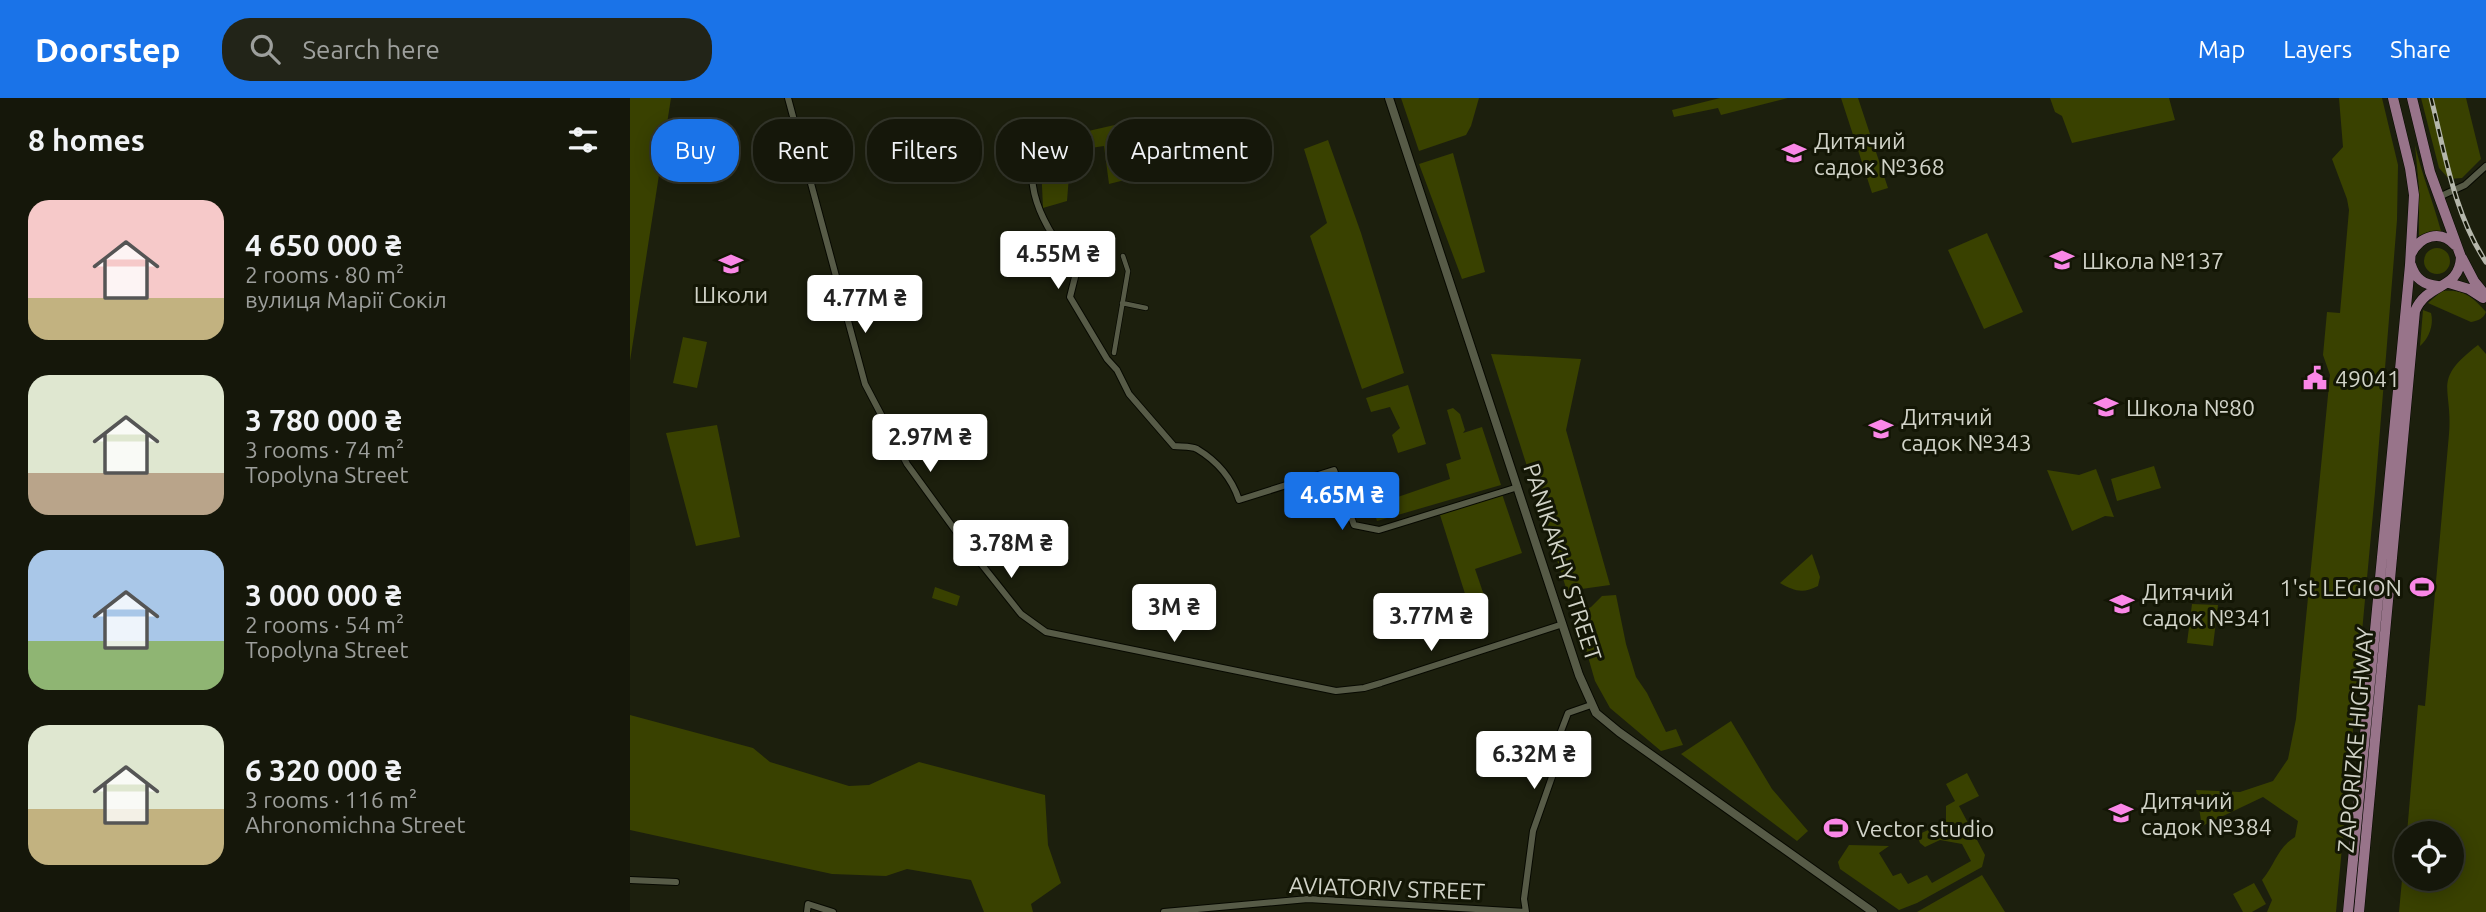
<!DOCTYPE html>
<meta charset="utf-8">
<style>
:root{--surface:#15170a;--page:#222418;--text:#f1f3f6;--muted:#9d9f9c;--line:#34362b;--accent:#1a73e8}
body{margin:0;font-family:Ubuntu,sans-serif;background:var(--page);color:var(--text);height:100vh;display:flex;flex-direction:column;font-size:26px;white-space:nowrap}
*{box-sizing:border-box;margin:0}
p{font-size:23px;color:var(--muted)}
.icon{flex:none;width:38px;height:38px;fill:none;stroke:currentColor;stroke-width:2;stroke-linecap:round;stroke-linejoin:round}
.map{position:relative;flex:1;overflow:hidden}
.drawer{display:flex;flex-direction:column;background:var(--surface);width:630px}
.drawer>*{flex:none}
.top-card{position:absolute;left:21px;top:21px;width:665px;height:63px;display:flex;gap:14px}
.controls{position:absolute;left:1764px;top:723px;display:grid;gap:14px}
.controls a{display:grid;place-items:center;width:70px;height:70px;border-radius:50%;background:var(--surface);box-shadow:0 4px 18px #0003,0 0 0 2px var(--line);font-size:35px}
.price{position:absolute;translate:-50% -60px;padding:0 16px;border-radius:7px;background:#fff;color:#222;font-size:23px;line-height:46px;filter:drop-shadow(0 2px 4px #0008)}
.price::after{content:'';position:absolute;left:50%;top:42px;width:21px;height:16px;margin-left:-10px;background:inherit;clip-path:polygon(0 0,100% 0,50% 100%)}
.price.on{background:var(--accent);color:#fff}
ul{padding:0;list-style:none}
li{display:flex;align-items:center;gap:21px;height:175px;padding:0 28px}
li span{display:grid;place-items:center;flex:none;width:196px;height:140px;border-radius:21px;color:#555}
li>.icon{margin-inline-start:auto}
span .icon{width:84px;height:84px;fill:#fffc;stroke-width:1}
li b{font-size:30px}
h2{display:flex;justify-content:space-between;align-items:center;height:84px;padding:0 28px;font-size:30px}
.tag{padding:0 24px;border-radius:28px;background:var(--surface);box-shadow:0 4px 18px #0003,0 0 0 2px var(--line);font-size:24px;line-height:63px}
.tag.on{background:var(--accent);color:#fff}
header{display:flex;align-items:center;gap:42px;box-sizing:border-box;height:98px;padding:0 35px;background:var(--accent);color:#fff}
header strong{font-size:33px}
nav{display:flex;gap:38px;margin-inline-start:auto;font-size:24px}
.search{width:490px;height:63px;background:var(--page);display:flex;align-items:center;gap:18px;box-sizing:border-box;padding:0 24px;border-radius:28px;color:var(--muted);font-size:26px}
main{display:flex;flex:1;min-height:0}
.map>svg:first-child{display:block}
.green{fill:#394100}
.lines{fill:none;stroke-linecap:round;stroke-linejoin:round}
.pedestrian-casing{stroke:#070900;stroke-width:6}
.minor-casing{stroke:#070900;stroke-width:8}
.tertiary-casing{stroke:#070900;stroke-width:10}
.primary-casing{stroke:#070900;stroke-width:11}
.pedestrian{stroke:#575b47;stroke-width:4.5}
.minor{stroke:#575b47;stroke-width:6}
.tertiary{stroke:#575b47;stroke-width:8}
.primary{stroke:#98748a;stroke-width:10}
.rail-casing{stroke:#b5b7ab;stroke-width:5}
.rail{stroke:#131605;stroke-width:2.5;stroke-dasharray:8;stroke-linecap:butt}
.labels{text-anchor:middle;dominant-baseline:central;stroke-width:6;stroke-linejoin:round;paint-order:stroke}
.poi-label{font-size:23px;fill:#d1d3c8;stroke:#131605;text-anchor:start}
.street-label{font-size:23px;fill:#d1d3c8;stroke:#131605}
</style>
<header>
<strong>Doorstep</strong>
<div class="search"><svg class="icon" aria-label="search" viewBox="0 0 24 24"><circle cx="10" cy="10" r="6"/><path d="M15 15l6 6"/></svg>Search here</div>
<nav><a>Map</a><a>Layers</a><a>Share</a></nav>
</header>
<main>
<section class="drawer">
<h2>8 homes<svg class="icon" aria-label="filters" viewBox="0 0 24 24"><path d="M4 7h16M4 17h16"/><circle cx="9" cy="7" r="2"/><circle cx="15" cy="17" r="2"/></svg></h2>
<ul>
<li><span style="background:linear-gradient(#f6c9c9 70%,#c2b280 0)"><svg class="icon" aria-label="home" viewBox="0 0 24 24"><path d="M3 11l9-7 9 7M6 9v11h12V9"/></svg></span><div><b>4 650 000 ₴</b><p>2 rooms · 80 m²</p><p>вулиця Марії Сокіл</p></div></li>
<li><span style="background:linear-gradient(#dfe7d0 70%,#b9a48a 0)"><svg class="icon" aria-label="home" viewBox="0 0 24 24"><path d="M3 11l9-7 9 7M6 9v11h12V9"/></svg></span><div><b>3 780 000 ₴</b><p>3 rooms · 74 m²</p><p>Topolyna Street</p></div></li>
<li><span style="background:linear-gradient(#a9c7e8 65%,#8fb573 0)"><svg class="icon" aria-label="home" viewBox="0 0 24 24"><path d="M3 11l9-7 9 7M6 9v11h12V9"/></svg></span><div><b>3 000 000 ₴</b><p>2 rooms · 54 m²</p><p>Topolyna Street</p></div></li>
<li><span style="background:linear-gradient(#dfe7d0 60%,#c2b280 0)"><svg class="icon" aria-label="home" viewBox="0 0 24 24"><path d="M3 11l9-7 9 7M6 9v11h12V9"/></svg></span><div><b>6 320 000 ₴</b><p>3 rooms · 116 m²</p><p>Ahronomichna Street</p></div></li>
</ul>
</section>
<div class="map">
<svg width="1856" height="814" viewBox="0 0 1856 814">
<rect width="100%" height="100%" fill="#1c1f0d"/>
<!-- green -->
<path class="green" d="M0,0H41L0,263Z
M771,0H849L841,28L836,37L789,53Z
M1090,0H1158L1091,17L1088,10L1044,19L1042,12Z
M1211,0H1228L1258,90L1242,95Z
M1420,0H1539L1545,22L1442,45L1432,18L1425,14Z
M1709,0H1752L1768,67L1767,122L1745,394L1706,814H1637L1642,802L1632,782C1646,765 1647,750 1665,739L1668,723L1633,699L1572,728L1566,692L1610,694L1643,683L1658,661L1666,621L1700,277L1693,257L1697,214L1710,215L1719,112L1717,101L1702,61L1713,49Z
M1791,0H1836L1851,61L1832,80L1819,81L1809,70Z
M511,21L530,73L479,86L474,48L441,53L437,103L413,110L410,44Z
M698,42L731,135L774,275L732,291L680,138L697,125L674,51Z
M1785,47C1792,77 1803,103 1811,133L1799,134L1789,139V90Z
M823,55L855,174L832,181L789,66Z
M1357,135L1393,214L1354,231L1318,152Z
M1794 163a13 13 0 1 1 26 0a13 13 0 1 1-26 0Z
M1812,193C1833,191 1842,198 1856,214C1854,220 1848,223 1841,224L1798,205Z
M1793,212L1801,215C1804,227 1799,240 1790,248Z
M53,239L77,244L67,290L43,285Z
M1848,247L1856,256V814H1769L1776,739V780H1822V735H1777L1788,607L1795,608L1819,336C1823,288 1801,283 1848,247Z
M861,256L951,261L936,332L980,487L937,493Z
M778,287L796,346L768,355L762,337L770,330L760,309L741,314L736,300Z
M823,310L830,316L835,332L833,335L852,329L871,387L747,423L740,401L756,396L759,402L820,381L816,366L831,361L817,312Z
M87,327L110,439L66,448L36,335Z
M1524,368L1531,390L1487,403L1481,381Z
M1466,371L1484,419L1475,418L1442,433L1417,372L1449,377Z
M872,396L892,455L845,471L857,506L844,524L810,417Z
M1182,456L1190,479L1188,488C1173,496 1164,493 1150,485Z
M305,489L330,498L327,508L302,500Z
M986,497L996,546L1006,579L1017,595L1036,634L1046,631L1053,647L1031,653L980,610L965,583L946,517L961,509L972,498Z
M1562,506L1588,507L1583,548L1557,545Z
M0,617L123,650L140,664L219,688L239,687L289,664L415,697L418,747L431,785L401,806L403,814H354L341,782L277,771L256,778L202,776L0,732Z
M1101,623L1142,691L1178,733L1167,743L1051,656Z
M1337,675L1349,698L1329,708L1355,757L1352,769L1287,805L1269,812L1210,771L1208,764L1219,747L1259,748L1249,755L1263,778L1271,775L1278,786L1297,777L1302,785L1341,763L1332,746L1310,742L1295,749L1290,745L1287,737L1316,724V708L1325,703L1316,686Z
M1352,777L1375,814H1287Z
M1624,785L1636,806L1622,814H1613L1603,796Z"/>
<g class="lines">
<!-- pedestrian casing -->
<g class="pedestrian-casing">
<path id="pedestrian" d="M492,205L516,210
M484,255L498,173L493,158"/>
</g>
<!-- minor casing -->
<g class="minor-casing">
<path id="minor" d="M158,0L235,286L277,366L333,443L391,516L416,534L706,593L734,590L751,585L933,526
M417,31L410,36L400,38C401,54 400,72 403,88C407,117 429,149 447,171L440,199L477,261L487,272L499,296L544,348C551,349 561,348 567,351C587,363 602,381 609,402L704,372L724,427L749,432L888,389
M1809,99L1835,87L1856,68
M0,782L46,784
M177,814L178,806L203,814
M534,814L678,801L896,814
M896,814L894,801L903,733L923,676L922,662L925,649L938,615L961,607"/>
</g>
<!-- tertiary casing -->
<g class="tertiary-casing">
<path id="tertiary" d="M759,0L949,577L966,615L989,634L1243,814"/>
</g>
<!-- primary casing -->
<g class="primary-casing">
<path id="primary" d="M1781,156C1790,138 1810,131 1825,147
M1832,160L1844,183L1856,198
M1781,167C1785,180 1793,187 1808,188
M1819,185L1839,191L1853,200
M1718,814L1780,167L1784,97L1780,70L1763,0
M1729,814L1785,213C1798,183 1829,193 1831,159L1800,74L1782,0"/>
</g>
<!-- pedestrian -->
<use href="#pedestrian" class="pedestrian"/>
<!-- minor -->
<use href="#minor" class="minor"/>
<!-- tertiary -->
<use href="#tertiary" class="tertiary"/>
<!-- primary -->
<use href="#primary" class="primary"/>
<!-- rail casing -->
<g class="rail-casing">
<path id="rail" d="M1801,0C1815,55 1824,116 1856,164"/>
</g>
<!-- rail -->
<use href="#rail" class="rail"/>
</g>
<!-- icons -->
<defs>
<g id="school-bare" transform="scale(1.89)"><path d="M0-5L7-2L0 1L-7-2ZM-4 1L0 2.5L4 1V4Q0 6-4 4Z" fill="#fa87e7" stroke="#131605" stroke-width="2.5" paint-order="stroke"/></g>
<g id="civic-bare" transform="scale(1.89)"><path d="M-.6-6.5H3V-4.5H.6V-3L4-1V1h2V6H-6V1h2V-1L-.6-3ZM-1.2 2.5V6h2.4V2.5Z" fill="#fa87e7" stroke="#131605" stroke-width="2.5" paint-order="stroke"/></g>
<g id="stadium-bare" transform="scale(1.89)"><path d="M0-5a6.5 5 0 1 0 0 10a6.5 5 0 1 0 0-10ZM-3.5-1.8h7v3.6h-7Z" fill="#fa87e7" stroke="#131605" stroke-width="2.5" paint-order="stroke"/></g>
</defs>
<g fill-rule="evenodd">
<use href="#school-bare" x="1164" y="55"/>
<use href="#school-bare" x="1432" y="162"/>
<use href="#school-bare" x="101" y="166"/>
<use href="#civic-bare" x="1685" y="280"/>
<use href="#school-bare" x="1476" y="309"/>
<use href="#school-bare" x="1251" y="331"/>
<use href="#stadium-bare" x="1792" y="489"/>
<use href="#school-bare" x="1492" y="506"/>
<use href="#school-bare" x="1491" y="715"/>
<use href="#stadium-bare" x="1206" y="730"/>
</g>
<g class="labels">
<!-- poi labels -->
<g class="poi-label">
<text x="1184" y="42">Дитячий<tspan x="1184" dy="26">садок №368</tspan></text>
<text x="1452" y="162">Школа №137</text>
<text x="101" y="196" text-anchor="middle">Школи</text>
<text x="1705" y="280">49041</text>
<text x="1496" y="309">Школа №80</text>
<text x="1271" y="318">Дитячий<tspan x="1271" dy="26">садок №343</tspan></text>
<text x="1772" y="489" text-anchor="end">1'st LEGION</text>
<text x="1512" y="493">Дитячий<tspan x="1512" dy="26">садок №341</tspan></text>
<text x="1511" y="702">Дитячий<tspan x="1511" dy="26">садок №384</tspan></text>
<text x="1226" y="730">Vector studio</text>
</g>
<!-- street labels -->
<g class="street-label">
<text transform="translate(933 464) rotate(72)">PANIKAKHY STREET</text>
<text transform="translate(1725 642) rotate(-85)">ZAPORIZKE HIGHWAY</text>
<text transform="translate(757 790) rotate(2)">AVIATORIV STREET</text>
</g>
</g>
</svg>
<div class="controls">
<a><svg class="icon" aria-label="locate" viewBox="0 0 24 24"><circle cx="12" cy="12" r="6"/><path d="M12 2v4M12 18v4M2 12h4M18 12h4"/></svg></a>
</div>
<b class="price" style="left:428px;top:193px">4.55M ₴</b>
<b class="price" style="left:235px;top:237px">4.77M ₴</b>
<b class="price" style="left:300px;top:376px">2.97M ₴</b>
<b class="price on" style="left:712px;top:434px">4.65M ₴</b>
<b class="price" style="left:381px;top:482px">3.78M ₴</b>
<b class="price" style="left:544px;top:546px">3M ₴</b>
<b class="price" style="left:801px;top:555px">3.77M ₴</b>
<b class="price" style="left:904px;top:693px">6.32M ₴</b>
<div class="top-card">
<a class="tag on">Buy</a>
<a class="tag">Rent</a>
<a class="tag">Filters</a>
<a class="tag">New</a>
<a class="tag">Apartment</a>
</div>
</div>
</main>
